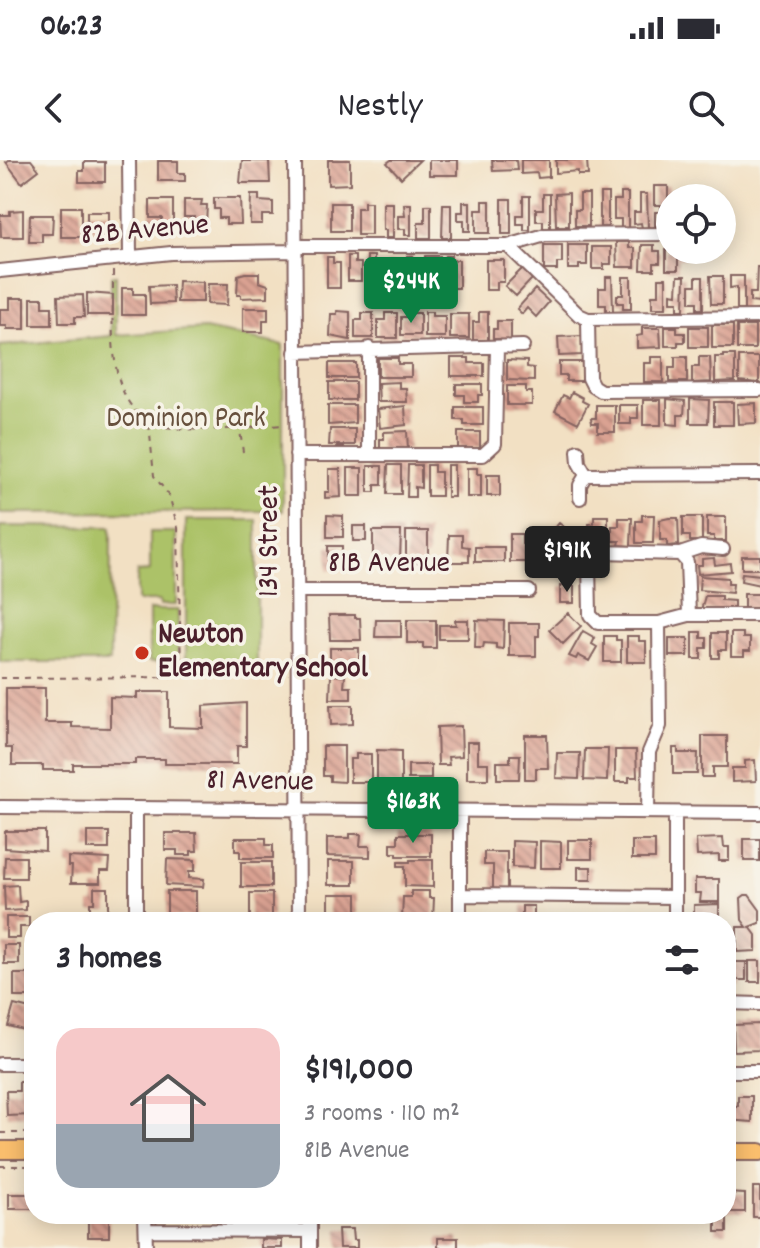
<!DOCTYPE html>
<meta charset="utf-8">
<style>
:root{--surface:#fff;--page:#f2f2f3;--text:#2b2b33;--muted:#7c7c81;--accent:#0b8043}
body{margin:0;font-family:Dekko,sans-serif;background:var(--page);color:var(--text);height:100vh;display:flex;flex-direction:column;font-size:30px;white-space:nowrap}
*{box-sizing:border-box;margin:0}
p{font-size:26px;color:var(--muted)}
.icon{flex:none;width:44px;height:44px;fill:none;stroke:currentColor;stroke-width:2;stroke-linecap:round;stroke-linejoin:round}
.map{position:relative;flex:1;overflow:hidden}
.sheet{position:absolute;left:24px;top:752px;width:712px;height:312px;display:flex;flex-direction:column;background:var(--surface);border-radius:32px;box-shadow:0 4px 20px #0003}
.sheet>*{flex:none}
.buttons{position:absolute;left:656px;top:24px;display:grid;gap:16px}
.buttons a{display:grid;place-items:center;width:80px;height:80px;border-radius:50%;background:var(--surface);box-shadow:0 4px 20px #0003;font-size:40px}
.price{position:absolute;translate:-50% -68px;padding:0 18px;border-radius:8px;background:var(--accent);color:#fff;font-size:26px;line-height:52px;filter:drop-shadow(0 2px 4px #0008)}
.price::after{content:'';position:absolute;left:50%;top:48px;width:24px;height:18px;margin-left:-12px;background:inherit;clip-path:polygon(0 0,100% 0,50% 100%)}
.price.on{background:#222;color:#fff}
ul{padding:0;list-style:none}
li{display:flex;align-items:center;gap:24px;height:200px;padding:0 32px}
li span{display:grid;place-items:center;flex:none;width:224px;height:160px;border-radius:24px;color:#555}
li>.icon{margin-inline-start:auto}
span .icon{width:96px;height:96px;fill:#fffc;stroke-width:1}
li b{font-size:34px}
h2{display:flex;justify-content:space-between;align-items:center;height:96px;padding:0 32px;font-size:34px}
.status{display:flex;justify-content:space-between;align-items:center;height:56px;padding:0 40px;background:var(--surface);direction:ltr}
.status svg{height:22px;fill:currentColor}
header{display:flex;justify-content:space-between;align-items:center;height:104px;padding:0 32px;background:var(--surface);font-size:36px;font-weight:600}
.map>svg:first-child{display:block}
.green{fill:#acc267;stroke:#7b7049;stroke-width:2}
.building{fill:url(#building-back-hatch)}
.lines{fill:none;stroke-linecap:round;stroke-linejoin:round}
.minor-casing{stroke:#856360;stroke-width:16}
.major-casing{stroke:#856360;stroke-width:20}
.path{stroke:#856360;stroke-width:2;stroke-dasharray:6 6;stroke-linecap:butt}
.minor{stroke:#fff;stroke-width:12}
.major{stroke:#fabe6d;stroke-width:16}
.poi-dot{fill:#c8321e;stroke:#f7f3e8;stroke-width:3}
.labels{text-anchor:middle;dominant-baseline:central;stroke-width:7;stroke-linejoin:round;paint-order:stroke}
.street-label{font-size:30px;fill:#4a1f2b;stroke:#f7f3e8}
.park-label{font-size:30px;fill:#67503d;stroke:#f7f3e8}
.poi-label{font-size:30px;font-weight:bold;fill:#4a1f2b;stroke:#f7f3e8;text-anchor:start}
</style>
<div class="status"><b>06:23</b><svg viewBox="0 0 49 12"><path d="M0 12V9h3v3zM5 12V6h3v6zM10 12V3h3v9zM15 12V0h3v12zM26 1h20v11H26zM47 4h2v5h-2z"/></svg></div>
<header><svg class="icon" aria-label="back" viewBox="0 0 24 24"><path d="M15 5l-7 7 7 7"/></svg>Nestly<svg class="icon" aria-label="search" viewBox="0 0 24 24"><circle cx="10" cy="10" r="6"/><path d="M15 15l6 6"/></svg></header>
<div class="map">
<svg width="760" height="1088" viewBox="0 0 760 1088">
<defs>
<pattern id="building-back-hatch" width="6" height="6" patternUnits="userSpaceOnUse" patternTransform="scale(2)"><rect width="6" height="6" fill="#daa292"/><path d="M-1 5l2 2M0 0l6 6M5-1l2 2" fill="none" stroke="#b38377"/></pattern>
</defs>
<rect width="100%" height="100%" fill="#f7f3e8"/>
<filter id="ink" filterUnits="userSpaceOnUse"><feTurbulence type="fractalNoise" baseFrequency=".0125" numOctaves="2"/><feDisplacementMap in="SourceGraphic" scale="16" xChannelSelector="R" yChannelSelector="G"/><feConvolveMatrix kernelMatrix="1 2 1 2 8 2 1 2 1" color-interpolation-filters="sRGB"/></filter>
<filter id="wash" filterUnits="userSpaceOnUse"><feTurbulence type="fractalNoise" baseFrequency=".006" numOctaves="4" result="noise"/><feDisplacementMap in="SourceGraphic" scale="32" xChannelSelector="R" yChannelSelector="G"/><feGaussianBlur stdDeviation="1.8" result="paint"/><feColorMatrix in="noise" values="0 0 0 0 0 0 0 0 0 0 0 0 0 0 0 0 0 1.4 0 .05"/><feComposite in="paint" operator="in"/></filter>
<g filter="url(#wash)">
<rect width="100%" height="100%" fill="#f2e0c3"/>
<!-- green -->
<path class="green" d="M116,115V175L205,169L283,185V351L0,353V186L111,176V116Z
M186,360H257V509L186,508Z
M0,366L111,367L110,502H0Z
M150,372H176V445H160L159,441H137V412L150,411Z
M149,450H178V502H149Z"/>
<g id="blocks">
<!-- building -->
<path class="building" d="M9,0H31L39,10L22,23L6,2Z
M328,0H350V24L328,25Z
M391,0H420L401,18L387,3Z
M429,0H458V15H429Z
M492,0H516L517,10L493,11Z
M521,0H549V17L538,18L537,13L521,14Z
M556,0H587L588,15H578V11L556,13Z
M158,1H178V13H185V21H158Z
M242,1H269L270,23H240Z
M84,2H105V22H79V11H84Z
M654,26H668V70H662V66H655V52H661V45H654Z
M569,33V66H556L555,34Z
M600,33H608V67H600Z
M621,33H628V68H621V59H614V40H621Z
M543,34H550V68H543V61H536V49H543Z
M580,34H589V66H575V50H580Z
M640,34H647L648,68H642L641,63L634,64V52H640Z
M251,35H259V41L273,42V55H262V64H250Z
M523,36H530V70H524V64H517V55H523Z
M214,38H240L241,64H226V58H219V49H214Z
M502,39H511V74H502Z
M150,40H173V66H162V58H150Z
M184,40H202L201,45H207L206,64H193L194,57H184Z
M483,41H490V73H476V50H483Z
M364,42H371V75H357V48H364Z
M463,42H470V71H464V60H458V52H463Z
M331,43H349V71H331Z
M383,43H393V78H386V70H383Z
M404,44H411V75H405V69H398V56H405Z
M443,44H451V78H442Z
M425,45H431V78H418V63H425Z
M61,47H81V77H61Z
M23,50V77H1L0,55H10V51Z
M87,52H109V73H94V68H87Z
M30,55H53L52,74H42V82H29Z
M616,82H629V88H635V107H617Z
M544,85H562V103H557V110H544Z
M568,85H587V105H579V109H568Z
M642,85H654V91H660V103H654V110H641Z
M592,87H611V104H604V109H592Z
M666,90H685V99H678V110H666Z
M348,96H355V103H361V121H348Z
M367,96H374V107H380V122H374V128H366Z
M407,96H413V105H419V128H407Z
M425,96H440V117H433V128H425Z
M445,96H451V100H459V128H445Z
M327,97H333V103H340V128H327Z
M486,100H504V122H497V130H486Z
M387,103H402V128H387Z
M757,107H760V143L750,142V133H756Z
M522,109L532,119L516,136L505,126Z
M245,113H259V122L268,125V137L241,138V135H237L238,115Z
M678,116H685L684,150H678V142H671V133L677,134Z
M710,116H723V144H711Z
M730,116H744V150H737V127L730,128Z
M606,117H612L613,151H606V145H599V128H606Z
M623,117H631V149H623V143H617V135H623Z
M696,117H703V149H697V142H690V125H696Z
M659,118H666V148H652V135H659Z
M178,121L203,122V142H177Z
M208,124H228L227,145L207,144Z
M172,125L173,143L150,144L149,126Z
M122,128H133V134H145V155H122Z
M535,129L549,142L536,157L527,148L522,154L517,149Z
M87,133L113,135V155H87Z
M83,135L84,157H75V163H59L58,136Z
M10,138H25V169H7V166H0V149H10Z
M31,138H43V147H52V165H31Z
M243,148H268V160H263V172H243Z
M337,151L350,152V180L330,176L331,154H337Z
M425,152H432V156H445V177H425Z
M479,152H488V180H473V162H479Z
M362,153H373V178H355V160H362Z
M385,153H397V178H378V160H385Z
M409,153H420V175H401V157H409Z
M450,154H469V178H450Z
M497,161H511V184H499V179H493V169H497Z
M712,165H733V188H712Z
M737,166H755V189H737Z
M665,167H677V173H685V182H678V186H665Z
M689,167H708V187H689Z
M642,168H660L661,187L637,188V176L642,175Z
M582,176V195L559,196L558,177Z
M724,195H735V221L715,222V197H724Z
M651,197H663V222H644V203H651Z
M675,197H687V222H669V208H675Z
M699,197H710L711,222L692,223V207H699Z
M739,197H759V223L739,221Z
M378,198H398V204H411V217H378Z
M451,198H469V203H484V216H451Z
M507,200L527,201V207L534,208V221L507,220Z
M559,202H582V221H566V215H559Z
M329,203H356V218H329Z
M329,222H355V240H329Z
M399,222V228H406L407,242H379L378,223Z
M456,224H482V235H478V242H464V235H456Z
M507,226H526V232H532V245H507Z
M572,232L583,238L582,241L588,244L578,263L555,251L563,235L569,238Z
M667,239L685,241L684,255H678V265L667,264Z
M690,239L709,240L708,263H690Z
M643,240H661V265H643Z
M714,242H733V265H714Z
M756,243V263L738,264L737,244Z
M328,245H355V263L328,265Z
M596,245H615V272H598V263H592L591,258H596Z
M619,245H638V258H631V264H619Z
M405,246L406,265L380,268L378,249Z
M455,247H483V265H464V260H455Z
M330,269H355V285H329Z
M407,271L408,290L380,291V279H384V272Z
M458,272H480V288H458Z
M388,305H401V334H387Z
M408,305H421V328L415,327V337H407Z
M427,305H434V312H441V336H427Z
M447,305H454V337H447Z
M368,306H382V325H375V332H368Z
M348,308H362V336H348Z
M467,308H477V314H481V337H467Z
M329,309H340L341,337L325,338V332H329Z
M487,315H500V336H487Z
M327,355L343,356V377H327Z
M642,355H654L653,383H636V361H642Z
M594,356H608V384H595V377H589V364H594Z
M683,357H702V381H690V376H683Z
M707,357H726V381H714V376H707Z
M619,358H632L631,386L619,385L620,381H612V366H619Z
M669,358H678L679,385L667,386V380H660V360Z
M559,363L579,379L571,390L550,374Z
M353,366H366V381H353Z
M373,371H401L400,402L373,400Z
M406,371H428V397H422V403H406Z
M510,374H522V384H535L536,402H510Z
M449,375H462V386L469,387V402H448Z
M328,386H342V398H348V410H328Z
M475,387H504V402H475Z
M742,396H760V409H742Z
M714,398L715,405L730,403L731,411L698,414L697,405H702V399Z
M549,400L575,401L574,415L549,410Z
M742,413L760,415V425L741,421Z
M700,416L728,418V424H733L732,433L699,430Z
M560,426H574V443H560Z
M744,434H760V448H744Z
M705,436H721V440L734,441V451L701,450Z
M568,453L581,466L563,484L549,470Z
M329,455H355V458H360L361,480H330Z
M376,460H401V477H375Z
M407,460H436V488H423V483H407Z
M455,460H468V479H439V465H456Z
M476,460L504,461L503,489L496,488V484L484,483L483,488H475Z
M509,463H539V476H536V496H509Z
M583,471L595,478L592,484L597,487L589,501L578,495L576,499L569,496Z
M693,472H701V478H707V488H701V499H693Z
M712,473H726V490H719V498H712Z
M731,473H743V478H750V491H744V496H731Z
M604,476H616V480H621V502H604Z
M627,476H639V481H646V502H627Z
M669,478H688V496H669Z
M330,488H359V510H330Z
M331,515L345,516L344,527H351V539H330Z
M6,528H45V563H72V567L110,568V537L137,538V532H169V567L203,568V546L246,543V586H237V604H165V599H135V604H73V610H43V605H12V588H6Z
M330,545H353V564L331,565Z
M461,566L462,596L448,597L449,605H438L437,567Z
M525,575H547L548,608H536V619H525Z
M702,576H727V607H713V617H702Z
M467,582H478V603H488V619H467Z
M323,586H344V622L330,621V616H323Z
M673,588H678V593H698L697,614H673Z
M585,589H608L607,621L584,620Z
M377,590L401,591V624H377Z
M615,590H636L637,617H629V622H615Z
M557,593H580L579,619L556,618Z
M356,594H371V622H350V599H356Z
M510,595H520L519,619H497V602H510Z
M755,600L756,621L732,622V608H745V601Z
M408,605H431V619H408Z
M5,671H45V691L5,688Z
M87,672H109V689H87Z
M165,673H196L197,691H191V695H177V690H165Z
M350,674H361L360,686H370V697L327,696V678H350Z
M398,674H431V696H397V693H391V683H398Z
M235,678H266V685H273V698H240V691H235Z
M723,678L724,687H729V701H719V695L697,696L696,679Z
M744,679H760V701H744Z
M568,680H592V699H568Z
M512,681L535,682L534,708L512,707Z
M540,681L561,682V708H540Z
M632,681H655V699H632Z
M484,692H507V729H493V705H484Z
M5,697H26V718H4Z
M68,697L110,699L109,711H100V723H71L72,706H68Z
M167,699L195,700V711H189V718L204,719L203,727L166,725Z
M410,700H433V727L405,726V706H398V702H410Z
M328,701H354V725H328Z
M241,702H271V727H241Z
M578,707H591V720H578Z
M695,719H719V742H700L701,733H695Z
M18,725L19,742L26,741V750L5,751L4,726Z
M94,728H108V752H90V743H94Z
M167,731H196V757H167Z
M411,731H429V738H434L433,760L402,759L403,737H411Z
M250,733H272V757H250Z
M329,734H357V760L329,759Z
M745,735H749L760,750V763L750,767L756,775V791L737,792V767H747L742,760L741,738Z
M719,744V762H700V757H694V745Z
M522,746H534V761H522Z
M6,757H29V767H20V778H6Z
M4,785H19V804H4Z
M749,801H760V822H749Z
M726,802H746V820H734V826H726Z
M14,814H31V837H14Z
M14,845L30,849L27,857L34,859L31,872L8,866Z
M760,864V890L734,891L733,865Z
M19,922H31L32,955L7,956L6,931H19Z
M738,936H752V962L726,960V946H738Z
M753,1027H760V1057H753Z
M726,1033L745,1034V1052H726Z
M9,1034H34V1049H9Z
M716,1055H727V1072H716Z
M88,1057H109V1077H88Z
M338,1069H352L353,1080H357V1088H339Z
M438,1078H458V1088H438Z
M261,1079L282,1080V1088H261Z"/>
</g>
</g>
<g filter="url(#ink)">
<use href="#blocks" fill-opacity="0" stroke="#856360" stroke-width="2"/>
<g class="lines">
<!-- minor casing -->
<g class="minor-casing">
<path id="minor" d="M129,0L130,97
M295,0L299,762
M670,74L545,75L508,86L579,155L588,159L760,157
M295,86H508
M0,111L171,93L295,91
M588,159L589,218L593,226L601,231L760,230
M295,192L523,186
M578,291L579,303L586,315L760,314
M369,294V188
M296,295H483L495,284L497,187
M580,338V325L586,315
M723,389L701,387L680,394L599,392L589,401L590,455L598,463H659L689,455H760
M680,394L687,402L689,455
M297,431H529
M0,647L760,653
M460,651V762
M648,652L649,592L660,566L659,463
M675,653V762
M460,735L675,737
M136,762V649
M726,843L760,844
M0,904H34
M726,911H760
M145,1054L146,1088
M310,1054V1088
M146,1070L310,1071"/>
</g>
<!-- major casing -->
<g class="major-casing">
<path id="major" d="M0,990H34
M726,992H760"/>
</g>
<!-- path -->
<path class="path" d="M113,111C114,155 103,235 148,261C172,276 253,267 283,265
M239,263L243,292
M149,264L154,316L169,335L178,368L181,517
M0,518L195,517
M0,973H34
M0,1006H34"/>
<!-- minor -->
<use href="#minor" class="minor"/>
<!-- major -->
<use href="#major" class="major"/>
</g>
</g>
<!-- markers -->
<circle class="poi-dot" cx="142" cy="493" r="8"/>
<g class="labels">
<!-- street labels -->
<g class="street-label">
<text transform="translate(145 72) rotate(-5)">82B Avenue</text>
<text transform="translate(271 381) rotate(-90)">134 Street</text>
<text x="389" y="405">81B Avenue</text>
<text transform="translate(260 623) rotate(1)">81 Avenue</text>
</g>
<!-- park labels -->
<g class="park-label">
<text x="186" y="260">Dominion Park</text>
</g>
<!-- poi labels -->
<g class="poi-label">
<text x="158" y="476">Newton<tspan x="158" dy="34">Elementary School</tspan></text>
</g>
</g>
</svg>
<div class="buttons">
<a><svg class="icon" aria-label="locate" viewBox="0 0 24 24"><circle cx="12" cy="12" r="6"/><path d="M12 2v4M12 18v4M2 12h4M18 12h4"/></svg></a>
</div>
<b class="price" style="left:411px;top:165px">$244K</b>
<b class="price on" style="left:567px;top:434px">$191K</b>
<b class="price" style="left:413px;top:685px">$163K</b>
<section class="sheet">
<h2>3 homes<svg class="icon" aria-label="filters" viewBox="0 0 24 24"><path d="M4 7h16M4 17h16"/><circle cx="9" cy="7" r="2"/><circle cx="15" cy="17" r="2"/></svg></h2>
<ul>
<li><span style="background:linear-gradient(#f6c9c9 60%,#9aa5b1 0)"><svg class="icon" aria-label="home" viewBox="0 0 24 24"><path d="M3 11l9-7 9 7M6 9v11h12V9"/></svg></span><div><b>$191,000</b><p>3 rooms · 110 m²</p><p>81B Avenue</p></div></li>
</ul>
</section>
</div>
